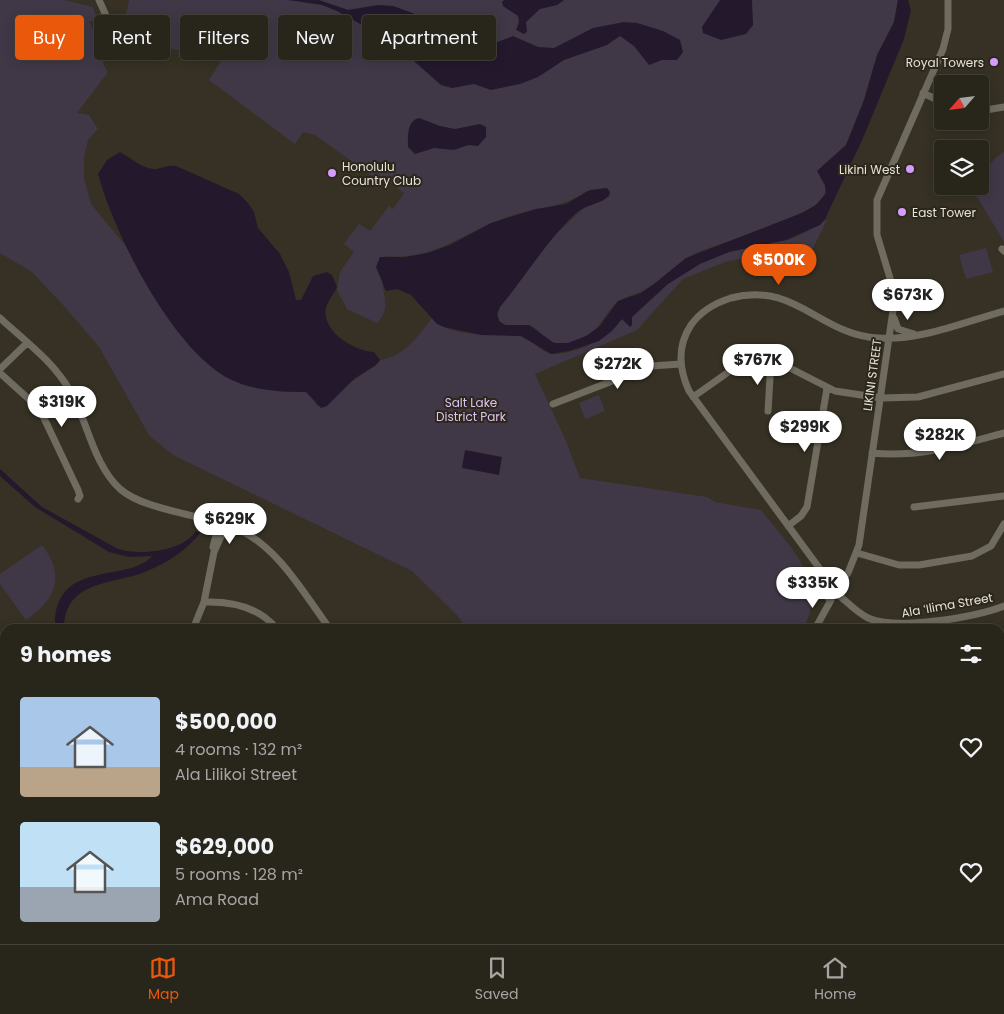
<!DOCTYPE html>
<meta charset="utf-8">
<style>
:root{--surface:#28251b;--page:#343128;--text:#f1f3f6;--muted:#a5a5a3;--line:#44423a;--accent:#ea580c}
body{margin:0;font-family:Poppins,sans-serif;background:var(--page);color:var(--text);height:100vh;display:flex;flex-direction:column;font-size:19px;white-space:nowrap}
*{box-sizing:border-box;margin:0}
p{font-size:16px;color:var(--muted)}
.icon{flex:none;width:28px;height:28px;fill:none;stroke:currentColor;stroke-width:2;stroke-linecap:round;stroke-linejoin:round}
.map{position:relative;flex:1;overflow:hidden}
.panel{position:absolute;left:0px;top:624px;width:1005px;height:321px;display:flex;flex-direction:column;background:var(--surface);border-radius:15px 15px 0 0;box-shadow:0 2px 12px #0003,0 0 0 1px var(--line)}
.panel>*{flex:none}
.top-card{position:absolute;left:15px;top:15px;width:500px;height:45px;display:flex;gap:10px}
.needle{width:32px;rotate:242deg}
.tools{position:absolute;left:934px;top:75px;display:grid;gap:10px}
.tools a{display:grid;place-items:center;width:55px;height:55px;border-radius:5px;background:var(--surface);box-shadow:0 2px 12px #0003,0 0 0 1px var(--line);font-size:25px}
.price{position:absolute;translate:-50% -42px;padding:0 11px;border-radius:18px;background:#fff;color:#222;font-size:16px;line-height:32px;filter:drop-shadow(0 1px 2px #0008)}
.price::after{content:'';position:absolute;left:50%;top:30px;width:15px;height:11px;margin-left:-8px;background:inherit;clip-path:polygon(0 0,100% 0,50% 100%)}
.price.on{background:var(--accent);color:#fff}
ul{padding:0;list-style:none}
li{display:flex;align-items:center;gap:15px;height:125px;padding:0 20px}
li span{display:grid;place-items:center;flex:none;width:140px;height:100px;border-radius:5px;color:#555}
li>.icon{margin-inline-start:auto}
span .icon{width:60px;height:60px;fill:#fffc;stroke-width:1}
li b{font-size:21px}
h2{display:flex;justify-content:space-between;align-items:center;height:60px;padding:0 20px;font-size:21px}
.tag{padding:0 18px;border-radius:5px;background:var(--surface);box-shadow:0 2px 12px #0003,0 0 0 1px var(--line);font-size:18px;line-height:45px}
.tag.on{background:var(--accent);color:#fff}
.dock{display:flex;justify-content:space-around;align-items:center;height:70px;border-top:1px solid var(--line);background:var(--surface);font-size:14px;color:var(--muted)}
.dock a{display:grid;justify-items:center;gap:2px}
.dock .on{color:var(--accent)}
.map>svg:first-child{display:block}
.green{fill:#403847}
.water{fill:#24182d}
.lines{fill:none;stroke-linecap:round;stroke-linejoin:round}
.stream{stroke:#24182d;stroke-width:1}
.minor{stroke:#6f6b5f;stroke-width:7}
.poi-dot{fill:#d39cfd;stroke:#2c271a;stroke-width:2}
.labels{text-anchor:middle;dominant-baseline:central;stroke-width:4;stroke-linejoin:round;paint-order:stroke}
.poi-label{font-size:12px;fill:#e6e3db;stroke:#2c271a;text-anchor:end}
.street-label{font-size:12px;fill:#e6e3db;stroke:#2c271a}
.park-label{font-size:12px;fill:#dec4f5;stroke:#2c271a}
</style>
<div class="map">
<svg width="1004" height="944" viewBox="0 0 1004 944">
<rect width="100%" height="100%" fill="#363124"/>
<!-- green -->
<path class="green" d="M0,0H64L93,7L96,15L94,20L89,22L93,29L102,26C102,42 98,59 108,72L77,113L89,115L98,129L88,140L84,157V178L91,204L130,251L155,298L192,349L221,374L251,387L284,392H306L311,395L317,406L376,365L380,360C404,357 418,336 432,318C454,341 492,331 520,336C534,339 541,355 557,354C584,351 605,339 622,319L630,326L632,325V317C655,288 694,260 730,252C749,247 768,244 787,240C801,237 815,224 827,220L805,264L780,250L725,262L683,279L637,330L535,374L566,441L580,478L707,497L715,502L761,510C788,544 829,582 803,629H467L456,614L412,571L173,455L149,435L99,347L65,307L32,272L0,253Z
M129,0H898L894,22L875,63L864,100L846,145L842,151L823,165L820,178C825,185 828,191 822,199C811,215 724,242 701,251C679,259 666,278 646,289C637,295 623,296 615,304C600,320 599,333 575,341C564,345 552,345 543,336C540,334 538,330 535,328C522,321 490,335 500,307L553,237L587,205L604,200L587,191C561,209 536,207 507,217C463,232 436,261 385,256C384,263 382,270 382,277C382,293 392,309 377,323L347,309L337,290L340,272L354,252L344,244L359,224L370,231L389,206L393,209L404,193L388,181L385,185L315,135L303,132L295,144L209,80L224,56L147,46L126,15Z
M1004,152V242L973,190L976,186H980C980,174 993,158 1004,152Z
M986,248L993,272L966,279L959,255Z
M599,395L605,411L585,419L579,403Z
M42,545C66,576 56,599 26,620L0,584V574Z
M599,940H754L755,944H599Z"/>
<!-- water -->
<path class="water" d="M288,0H319L348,10L378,5L393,6L415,14L463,40L474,44H492L513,36L538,47L554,48L593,28L624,22L637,23L663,31L680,40L683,52L677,60H662L649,65L634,46L620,36L607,45L564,60L538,77L520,84L491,90L474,84L452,88L441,85L381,32L364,26L337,11L322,5Z
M504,0H564L557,5L540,9L526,22L527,32L524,34L516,30L519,22L518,16L503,6L502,2Z
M720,0H752L753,25L746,34L721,40L703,33L702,27Z
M898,0H908L911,10L904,39L863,138L825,219L820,225L786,240L729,252L700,264L668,284L632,317V325L630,327L622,319L612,331L599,341L569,351L551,354L521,336L481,335L444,327L437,324L411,295L397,289L386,291L376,267L380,257H405L428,253L450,245L491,223L536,209L566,204L590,190L607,188L610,192L609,196C599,205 586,204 575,214C546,241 526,276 500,307L497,314L499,321L505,325H529L554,343H568L586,336L599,327L618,301L641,293L654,284L686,258L802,213L816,205L826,193L825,185L817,171L846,145L864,100L877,55L894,22Z
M419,118L440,126L455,129L480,124L486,127V137L478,146L468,145L454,150L434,148L415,154L408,147C408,135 407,121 419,118Z
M120,152C131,158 144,170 156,169C164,168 167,165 176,166L239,194L248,203L254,212L258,228L280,254L289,272L296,300H301L313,276L327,272L332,275L337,287C334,294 328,300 326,308C321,331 354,351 374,352L380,360L376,365L355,378L327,406L321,408L306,392C277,392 245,390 221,374C167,338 115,235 98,174L107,160Z
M465,450L502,457L499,475L462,468Z
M0,469L42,507L118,549C140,556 184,551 196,531L200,533C187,550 167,563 147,571C115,585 64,579 64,629H55C52,557 129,584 152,556L129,557L109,552L35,507L0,476Z"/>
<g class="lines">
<!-- stream -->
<path class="stream" d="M23,629L51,625L55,627
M0,642L4,640"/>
<!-- minor -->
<path class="minor" d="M99,0L108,20
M923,93L942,102
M980,111L1004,107
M1002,249L1004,251
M0,318C25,341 54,362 70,391C88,422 93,464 120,489C145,511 206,515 238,529C279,548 304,594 330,629
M894,318L898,329L914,334
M0,369L27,343
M0,373L31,401L43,416L78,490L80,496L78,499
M693,397L737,366L756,360L782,364L835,391L881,398L918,397L1004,374
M553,404L651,366L681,364
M768,411L771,361
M872,453C918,458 960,445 1004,433
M914,507L1004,496
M788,526L801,516L807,507L827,388
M213,547L219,523
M857,553L899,565H919L972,556L991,546L1004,524
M831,584L689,391C679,369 677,346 691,325C701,311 715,303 731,298C795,281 820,335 878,338C920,341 964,322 1004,311
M838,584L848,573L859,545L893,310V288L877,235V200L943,49L948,29V0
M841,597C849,604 858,613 868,618C896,631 976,617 1004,606
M831,600C823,595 824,586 833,583
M204,602C231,601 259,607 277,629
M193,629L204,602L214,552L226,525
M815,629L831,600
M1000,667L1004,666
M0,688L5,682
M0,723L5,728
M1000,818L1004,813
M0,822L5,819
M0,899L5,902
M1000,903L1004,895
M177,940L182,944
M408,940L410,944
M846,940L851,944
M940,940L945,944
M51,944V940
M288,944V940
M832,944L836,940
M977,944L979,940"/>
</g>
<!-- markers -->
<g class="poi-dot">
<circle cx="994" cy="62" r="5"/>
<circle cx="910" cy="169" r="5"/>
<circle cx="332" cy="173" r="5"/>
<circle cx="902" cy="212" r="5"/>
</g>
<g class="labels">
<!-- poi labels -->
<g class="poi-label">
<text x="984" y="62">Royal Towers</text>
<text x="342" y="166" text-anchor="start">Honolulu<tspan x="342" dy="14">Country Club</tspan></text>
<text x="900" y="169">Likini West</text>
<text x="912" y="212" text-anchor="start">East Tower</text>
</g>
<!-- street labels -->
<g class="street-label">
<text transform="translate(872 375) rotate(-82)">LIKINI STREET</text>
<text transform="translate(947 605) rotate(-10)">Ala ʻIlima Street</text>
</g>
<!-- park labels -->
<g class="park-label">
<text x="471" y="402">Salt Lake<tspan x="471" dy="14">District Park</tspan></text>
</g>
</g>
</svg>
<div class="tools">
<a><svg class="needle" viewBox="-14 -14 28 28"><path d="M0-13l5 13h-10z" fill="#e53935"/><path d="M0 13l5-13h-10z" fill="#a5a5a3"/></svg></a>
<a><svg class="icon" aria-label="layers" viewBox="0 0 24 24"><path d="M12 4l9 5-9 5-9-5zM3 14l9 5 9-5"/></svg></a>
</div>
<b class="price on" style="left:779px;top:286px">$500K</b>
<b class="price" style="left:908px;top:321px">$673K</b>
<b class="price" style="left:758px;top:386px">$767K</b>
<b class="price" style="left:618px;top:390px">$272K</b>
<b class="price" style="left:62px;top:428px">$319K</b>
<b class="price" style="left:805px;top:453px">$299K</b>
<b class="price" style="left:940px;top:461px">$282K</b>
<b class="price" style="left:230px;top:545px">$629K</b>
<b class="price" style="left:813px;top:609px">$335K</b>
<div class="top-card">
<a class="tag on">Buy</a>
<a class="tag">Rent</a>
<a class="tag">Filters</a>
<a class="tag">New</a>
<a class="tag">Apartment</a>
</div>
<section class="panel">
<h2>9 homes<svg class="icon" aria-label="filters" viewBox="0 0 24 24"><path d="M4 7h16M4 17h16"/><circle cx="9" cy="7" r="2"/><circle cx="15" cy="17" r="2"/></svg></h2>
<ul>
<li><span style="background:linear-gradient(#a9c7e8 70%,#b9a48a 0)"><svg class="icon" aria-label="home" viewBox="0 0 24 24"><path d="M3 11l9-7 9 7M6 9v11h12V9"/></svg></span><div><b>$500,000</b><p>4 rooms · 132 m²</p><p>Ala Lilikoi Street</p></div><svg class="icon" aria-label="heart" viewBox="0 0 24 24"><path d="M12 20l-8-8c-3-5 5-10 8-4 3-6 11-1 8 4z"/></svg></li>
<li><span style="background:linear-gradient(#bfe0f5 65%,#9aa5b1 0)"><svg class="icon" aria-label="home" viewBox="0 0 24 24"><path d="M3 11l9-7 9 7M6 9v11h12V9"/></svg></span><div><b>$629,000</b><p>5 rooms · 128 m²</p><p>Ama Road</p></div><svg class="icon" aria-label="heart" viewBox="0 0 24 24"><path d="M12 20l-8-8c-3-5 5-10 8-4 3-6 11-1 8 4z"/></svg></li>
</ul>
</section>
</div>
<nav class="dock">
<a class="on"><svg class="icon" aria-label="map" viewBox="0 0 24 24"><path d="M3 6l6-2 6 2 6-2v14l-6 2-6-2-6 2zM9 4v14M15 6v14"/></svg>Map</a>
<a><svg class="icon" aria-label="saved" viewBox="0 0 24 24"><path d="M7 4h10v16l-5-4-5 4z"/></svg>Saved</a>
<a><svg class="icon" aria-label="home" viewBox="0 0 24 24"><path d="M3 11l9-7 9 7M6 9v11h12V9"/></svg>Home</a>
</nav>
